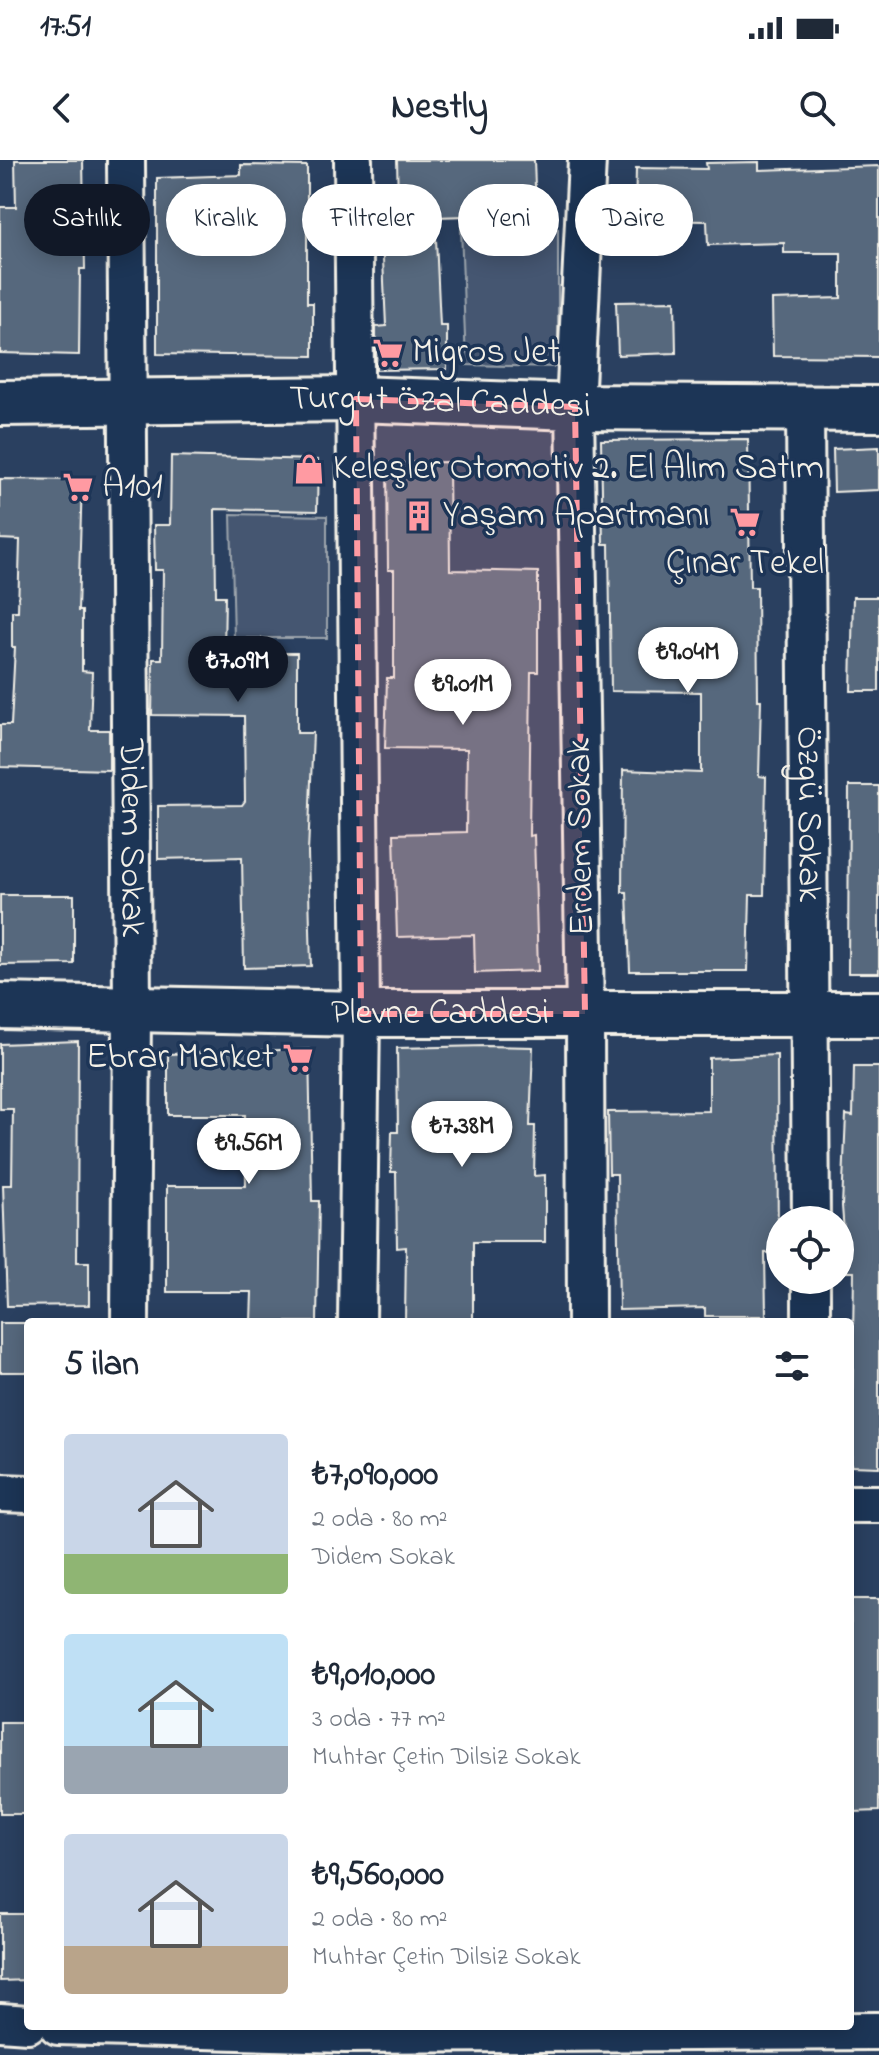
<!DOCTYPE html>
<html lang="tr">
<meta charset="utf-8">
<style>
:root{--surface:#fff;--page:#f6f6f7;--text:#1f2937;--muted:#747a83;--accent:#111827}
body{margin:0;font-family:"Indie Flower",sans-serif;background:var(--page);color:var(--text);height:100vh;display:flex;flex-direction:column;font-size:30px;white-space:nowrap}
*{box-sizing:border-box;margin:0}
p{font-size:26px;color:var(--muted)}
.icon{flex:none;width:44px;height:44px;fill:none;stroke:currentColor;stroke-width:2;stroke-linecap:round;stroke-linejoin:round}
.map{position:relative;flex:1;overflow:hidden}
.details{position:absolute;left:24px;top:1158px;width:830px;height:712px;display:flex;flex-direction:column;background:var(--surface);border-radius:8px;box-shadow:0 4px 20px #0003}
.details>*{flex:none}
.hud{position:absolute;left:24px;top:24px;width:832px;height:72px;display:flex;gap:16px}
.buttons{position:absolute;left:766px;top:1046px;display:grid;gap:16px}
.buttons a{display:grid;place-items:center;width:88px;height:88px;border-radius:50%;background:var(--surface);box-shadow:0 4px 20px #0003;font-size:40px}
.price{position:absolute;translate:-50% -68px;padding:0 18px;border-radius:28px;background:#fff;color:#222;font-size:26px;line-height:52px;filter:drop-shadow(0 2px 4px #0008)}
.price::after{content:'';position:absolute;left:50%;top:48px;width:24px;height:18px;margin-left:-12px;background:inherit;clip-path:polygon(0 0,100% 0,50% 100%)}
.price.on{background:var(--accent);color:#fff}
ul{padding:0;list-style:none}
li{display:flex;align-items:center;gap:24px;height:200px;padding:0 40px}
li span{display:grid;place-items:center;flex:none;width:224px;height:160px;border-radius:8px;color:#555}
li>.icon{margin-inline-start:auto}
span .icon{width:96px;height:96px;fill:#fffc;stroke-width:1}
li b{font-size:34px}
h2{display:flex;justify-content:space-between;align-items:center;height:96px;padding:0 40px;font-size:34px}
.pill{padding:0 28px;border-radius:36px;background:var(--surface);box-shadow:0 4px 20px #0003;font-size:28px;line-height:72px}
.pill.on{background:var(--accent);color:#fff}
.status{display:flex;justify-content:space-between;align-items:center;height:56px;padding:0 40px;background:var(--surface);direction:ltr}
.status svg{height:22px;fill:currentColor}
header{display:flex;justify-content:space-between;align-items:center;height:104px;padding:0 40px;background:var(--surface);font-size:36px;font-weight:700}
.map>svg:first-child{display:block}
.green{fill:#445771;stroke:#9ca4ac;stroke-width:2}
.building{fill:#56677d;stroke:#f4f1e8;stroke-width:2}
.lines{fill:none;stroke-linecap:round;stroke-linejoin:round}
.street-casing{stroke:#f4f1e8;stroke-width:42}
.secondary-casing{stroke:#f4f1e8;stroke-width:50}
.street{stroke:#1d3557;stroke-width:36}
.secondary{stroke:#1d3557;stroke-width:44}
.marked{fill:#ff9aa2;fill-opacity:0.2;stroke:#ff9aa2;stroke-width:6;stroke-dasharray:16 10;stroke-linejoin:round}
.labels{text-anchor:middle;dominant-baseline:central;stroke-width:7;stroke-linejoin:round;paint-order:stroke}
.poi-label{font-size:36px;fill:#f4f1e8;stroke:#1d3557;text-anchor:start}
.street-label{font-size:36px;fill:#f4f1e8;stroke:#1d3557}
</style>
<div class="status"><b>17:51</b><svg viewBox="0 0 49 12"><path d="M0 12V9h3v3zM5 12V6h3v6zM10 12V3h3v9zM15 12V0h3v12zM26 1h20v11H26zM47 4h2v5h-2z"/></svg></div>
<header><svg class="icon" aria-label="back" viewBox="0 0 24 24"><path d="M15 5l-7 7 7 7"/></svg>Nestly<svg class="icon" aria-label="search" viewBox="0 0 24 24"><circle cx="10" cy="10" r="6"/><path d="M15 15l6 6"/></svg></header>
<div class="map">
<svg width="879" height="1895" viewBox="0 0 879 1895">
<rect width="100%" height="100%" fill="#2a4060"/>
<filter id="ink" filterUnits="userSpaceOnUse"><feTurbulence type="fractalNoise" baseFrequency=".0125" numOctaves="2"/><feDisplacementMap in="SourceGraphic" scale="16" xChannelSelector="R" yChannelSelector="G"/><feConvolveMatrix kernelMatrix="1 2 1 2 8 2 1 2 1" color-interpolation-filters="sRGB"/></filter>
<g filter="url(#ink)">
<!-- green -->
<path class="green" d="M461,67L558,69V207L466,205Z
M231,354L327,356V478H234Z"/>
<!-- building -->
<path class="building" d="M15,0H83L85,109H80L79,195L0,193V47H16Z
M397,0H534L536,54L435,57L440,166H447V209L376,210V167L386,166L382,77H399Z
M759,2V10L879,6V197L773,196L772,140L841,138V93H784V83L708,85L707,61L635,60L636,8L707,9L706,3Z
M241,5L307,6V143H313V196L157,194V18L241,15Z
M675,141L676,193L618,195L616,142Z
M748,279L750,427H757L758,540H761L759,616L766,617L764,735H750L748,811H630L627,732H622L623,610L701,613V532L611,531L609,384H603L601,280Z
M879,287V330L834,332L833,289Z
M171,296L318,300L317,351L215,349L216,436H225L224,493H297V573H313L308,693L311,806L244,808L242,697L158,699V646L242,645L245,641L244,556L152,555L153,499H162L163,410H155L154,365H170Z
M449,302L450,410L538,412V512H531L529,676L534,675L538,811L475,813L474,775L397,777L394,674L466,672L467,589L385,588L387,518H394V410H388L387,303Z
M0,319L82,320L78,451H82V511L92,512L90,570H109V610L0,607V565H11L15,487H12V451H18L20,380L0,379Z
M853,437H879V531H851Z
M849,626H879V813H848Z
M0,735H74V804L0,805Z
M78,881L77,1102H89V1145L7,1146L3,1025H12L13,949H0V884Z
M486,886L533,887L530,966H535L534,1016L545,1015V1082H473V1162H405L406,1087L397,1088L396,1012H391L392,972H398L397,888Z
M309,889L312,1041H319L317,1162H251L252,1132H167V1026H246L245,955H168V894Z
M777,895L778,1092L765,1093L766,1156H705V1148L619,1150L617,1014H609L608,952L709,951V898Z
M854,907H879V1307L851,1306L854,1112H847L842,1046L846,955L853,956Z
M0,1163H28V1212H0Z
M850,1439H879V1651L853,1652Z
M0,1562H28V1654H0Z
M0,1754H28V1820L0,1821Z"/>
<g class="lines">
<!-- street casing -->
<g class="street-casing">
<g id="street">
<path id="s1" d="M126,0L132,846L130,1162"/>
<path d="M353,0L361,854L357,1162"/>
<path id="s2" d="M805,250L811,1060"/>
<path d="M586,1162L585,854L575,247L587,0"/>
<path d="M811,1162V1120"/>
<path d="M0,1333L28,1334"/>
<path d="M850,1344H879"/>
<path d="M0,1862L28,1864"/>
<path d="M58,1866L345,1874L879,1871"/>
</g>
</g>
<!-- secondary casing -->
<g class="secondary-casing">
<g id="secondary">
<path id="s3" d="M0,243L356,239L575,247L879,249"/>
<path id="s4" d="M0,846L361,854H879"/>
</g>
</g>
<!-- street -->
<use href="#street" class="street"/>
<!-- secondary -->
<use href="#secondary" class="secondary"/>
</g>
</g>
<!-- marked area -->
<path class="marked" d="M356,239L575,247L585,854H361Z"/>
<!-- icons -->
<defs>
<g id="supermarket-bare" transform="scale(2.4)"><path d="M-6-5.5h2.5l.6 2H6L4.5 2H-2.5L-4.4-4H-6ZM-1.5 3.2a1.3 1.3 0 1 0 .1 0ZM3 3.2a1.3 1.3 0 1 0 .1 0Z" fill="#ff9aa2" stroke="#1d3557" stroke-width="2.5" paint-order="stroke"/></g>
<g id="shop-bare" transform="scale(2.4)"><path d="M-5-2.5h2.3a2.7 3.5 0 0 1 5.4 0H5L5.5 6h-11ZM-1.5-2.5h3a1.5 2.3 0 0 0-3 0Z" fill="#ff9aa2" stroke="#1d3557" stroke-width="2.5" paint-order="stroke"/></g>
<g id="building-bare" transform="scale(2.4)"><path d="M-4-6H4V6H1V3H-1V6H-4ZM-2.5-4.3h1.7v1.8h-1.7ZM.8-4.3h1.7v1.8H.8ZM-2.5-1h1.7V.8h-1.7ZM.8-1h1.7V.8H.8Z" fill="#ff9aa2" stroke="#1d3557" stroke-width="2.5" paint-order="stroke"/></g>
</defs>
<g fill-rule="evenodd">
<use href="#supermarket-bare" x="388" y="193"/>
<use href="#shop-bare" x="309" y="309"/>
<use href="#supermarket-bare" x="78" y="327"/>
<use href="#building-bare" x="419" y="356"/>
<use href="#supermarket-bare" x="745" y="362"/>
<use href="#supermarket-bare" x="298" y="898"/>
</g>
<g class="labels">
<!-- poi labels -->
<g class="poi-label">
<text x="412" y="193">Migros Jet</text>
<text x="333" y="309">Keleşler Otomotiv 2. El Alım Satım</text>
<text x="102" y="327">A101</text>
<text x="443" y="356">Yaşam Apartmanı</text>
<text x="745" y="404" text-anchor="middle">Çınar Tekel</text>
<text x="274" y="898" text-anchor="end">Ebrar Market</text>
</g>
<!-- street labels -->
<g class="street-label">
<text stroke="none"><textPath href="#s3" startOffset="440">Turgut Özal Caddesi</textPath></text>
<text stroke="none"><textPath href="#s2" startOffset="404">Özgü Sokak</textPath></text>
<text stroke="none"><textPath href="#s1" startOffset="678">Didem Sokak</textPath></text>
<text transform="translate(582 677) rotate(-91)">Erdem Sokak</text>
<text stroke="none"><textPath href="#s4" startOffset="440">Plevne Caddesi</textPath></text>
</g>
</g>
</svg>
<div class="buttons">
<a><svg class="icon" aria-label="locate" viewBox="0 0 24 24"><circle cx="12" cy="12" r="6"/><path d="M12 2v4M12 18v4M2 12h4M18 12h4"/></svg></a>
</div>
<b class="price" style="left:688px;top:535px">₺9.04M</b>
<b class="price on" style="left:238px;top:544px">₺7.09M</b>
<b class="price" style="left:463px;top:567px">₺9.01M</b>
<b class="price" style="left:462px;top:1009px">₺7.38M</b>
<b class="price" style="left:249px;top:1026px">₺9.56M</b>
<div class="hud">
<a class="pill on">Satılık</a>
<a class="pill">Kiralık</a>
<a class="pill">Filtreler</a>
<a class="pill">Yeni</a>
<a class="pill">Daire</a>
</div>
<section class="details">
<h2>5 ilan<svg class="icon" aria-label="filters" viewBox="0 0 24 24"><path d="M4 7h16M4 17h16"/><circle cx="9" cy="7" r="2"/><circle cx="15" cy="17" r="2"/></svg></h2>
<ul>
<li><span style="background:linear-gradient(#c9d6e8 75%,#8fb573 0)"><svg class="icon" aria-label="home" viewBox="0 0 24 24"><path d="M3 11l9-7 9 7M6 9v11h12V9"/></svg></span><div><b>₺7,090,000</b><p>2 oda · 80 m²</p><p>Didem Sokak</p></div></li>
<li><span style="background:linear-gradient(#bfe0f5 70%,#9aa5b1 0)"><svg class="icon" aria-label="home" viewBox="0 0 24 24"><path d="M3 11l9-7 9 7M6 9v11h12V9"/></svg></span><div><b>₺9,010,000</b><p>3 oda · 77 m²</p><p>Muhtar Çetin Dilsiz Sokak</p></div></li>
<li><span style="background:linear-gradient(#c9d6e8 70%,#b9a48a 0)"><svg class="icon" aria-label="home" viewBox="0 0 24 24"><path d="M3 11l9-7 9 7M6 9v11h12V9"/></svg></span><div><b>₺9,560,000</b><p>2 oda · 80 m²</p><p>Muhtar Çetin Dilsiz Sokak</p></div></li>
</ul>
</section>
</div>
